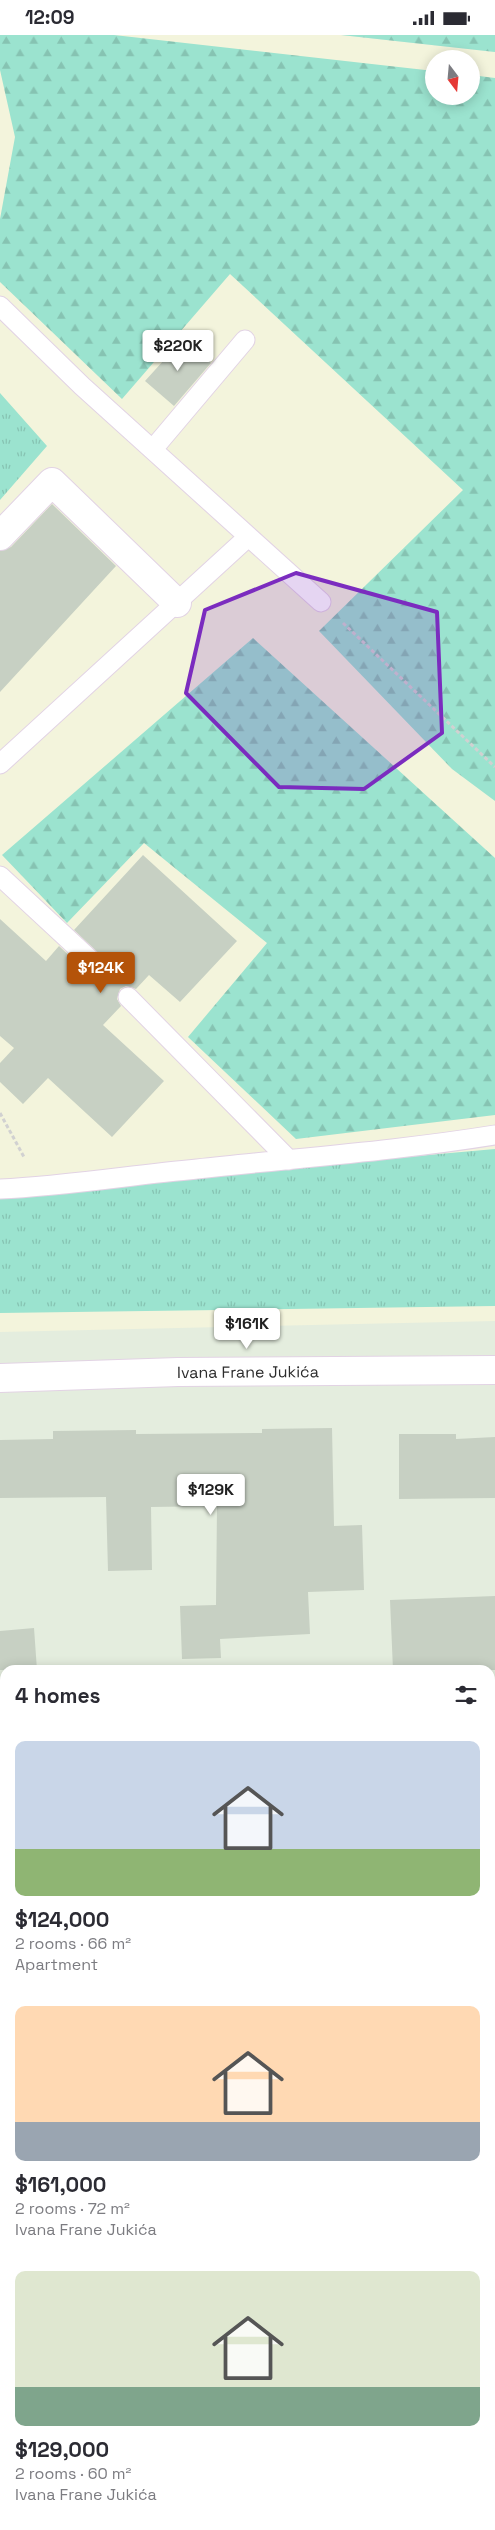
<!DOCTYPE html>
<meta charset="utf-8">
<style>
:root{--surface:#fff;--page:#f7f7f7;--text:#2b2b33;--muted:#7c7c81;--accent:#b45309}
body{margin:0;font-family:"Space Grotesk",sans-serif;background:var(--page);color:var(--text);height:100vh;display:flex;flex-direction:column;font-size:19px;white-space:nowrap}
*{box-sizing:border-box;margin:0}
p{font-size:16px;color:var(--muted)}
.icon{flex:none;width:28px;height:28px;fill:none;stroke:currentColor;stroke-width:2;stroke-linecap:round;stroke-linejoin:round}
.map{position:relative;flex:1;overflow:hidden}
.details{position:absolute;left:0px;top:1630px;width:495px;height:865px;display:flex;flex-direction:column;background:var(--surface);border-radius:15px 15px 0 0;box-shadow:0 2px 12px #0003}
.details>*{flex:none}
.needle{width:32px;rotate:164deg}
.fabs{position:absolute;left:425px;top:15px;display:grid;gap:10px}
.fabs a{display:grid;place-items:center;width:55px;height:55px;border-radius:50%;background:var(--surface);box-shadow:0 2px 12px #0003;font-size:25px}
.price{position:absolute;translate:-50% -42px;padding:0 11px;border-radius:5px;background:#fff;color:#222;font-size:16px;line-height:32px;filter:drop-shadow(0 1px 2px #0008)}
.price::after{content:'';position:absolute;left:50%;top:30px;width:15px;height:11px;margin-left:-8px;background:inherit;clip-path:polygon(0 0,100% 0,50% 100%)}
.price.active{background:var(--accent);color:#fff}
ul{padding:0;list-style:none}
li{display:grid;align-content:center;gap:10px;height:265px;padding:0 15px}
li span{display:grid;place-items:center;height:155px;border-radius:10px;color:#555}
li>.icon{margin-inline-start:auto}
span .icon{width:90px;height:90px;fill:#fffc;stroke-width:1}
li b{font-size:21px}
h2{display:flex;justify-content:space-between;align-items:center;height:60px;padding:0 15px;font-size:21px}
.status{display:flex;justify-content:space-between;align-items:center;height:35px;padding:0 25px;background:var(--surface);direction:ltr}
.status svg{height:14px;fill:currentColor}
.map>svg:first-child{display:block}
.medical{fill:#f3f4dc;fill-rule:evenodd}
.grass{fill:url(#grass-tufts)}
.forest{fill:url(#forest-firs)}
.building{fill:#c7d0c3}
.lines{fill:none;stroke-linecap:round;stroke-linejoin:round}
.lane-casing{stroke:#e2d3e4;stroke-width:21}
.street-casing{stroke:#e2d3e4;stroke-width:30}
.secondary-casing{stroke:#e2d3e4;stroke-width:30}
.path{stroke:#d1d1d1;stroke-width:3;stroke-dasharray:4 2.5;stroke-linecap:butt}
.lane{stroke:#fff;stroke-width:19}
.street{stroke:#fff;stroke-width:28}
.secondary{stroke:#fff;stroke-width:28}
.marked{fill:#7b2cbf;fill-opacity:0.2;stroke:#7b2cbf;stroke-width:4;stroke-linejoin:round}
.labels{text-anchor:middle;dominant-baseline:central;stroke-width:4;stroke-linejoin:round;paint-order:stroke}
.street-label{font-size:16px;fill:#2c2c2c;stroke:#fff}
</style>
<div class="status"><b>12:09</b><svg viewBox="0 0 49 12"><path d="M0 12V9h3v3zM5 12V6h3v6zM10 12V3h3v9zM15 12V0h3v12zM26 1h20v11H26zM47 4h2v5h-2z"/></svg></div>
<div class="map">
<svg width="495" height="2495" viewBox="0 0 495 2495">
<defs>
<pattern id="grass-tufts" width="24" height="20" patternUnits="userSpaceOnUse" patternTransform="scale(1.25)"><rect width="24" height="20" fill="#9be3cf"/><path d="M3 7l-1-3M5 7V3M7 7l1-3M15 17l-1-3M17 17v-4M19 17l1-3" fill="none" stroke="#86c3b2"/></pattern>
<pattern id="forest-firs" width="22" height="20" patternUnits="userSpaceOnUse" patternTransform="scale(1.25)"><rect width="22" height="20" fill="#9be3cf"/><path d="M5 1l3.5 6h-7zM16 11l3.5 6h-7z" fill="#86c3b2"/></pattern>
</defs>
<rect width="100%" height="100%" fill="#e4edde"/>
<!-- medical -->
<path class="medical" d="M0,0H341L495,17V1286L0,1297ZM434,24H471V61H434Z"/>
<!-- grass -->
<path class="grass" d="M0,358L47,411L0,465Z
M495,1114V1271L0,1278V1158Z
M490,1903L495,1920V2278L490,2276Z"/>
<!-- forest -->
<path class="forest" d="M0,0H114L434,36V61H471V40L495,43V766L452,734L319,596L463,455L230,239L122,364L0,247V184L15,102L0,35Z
M341,0H495V17Z
M253,603L495,823V1080L296,1104L188,1002L267,908L144,808L67,888L2,820Z"/>
<!-- building -->
<path class="building" d="M183,304L211,328L174,371L145,346Z
M52,469L116,531L0,657V516L11,512Z
M143,820L237,906L180,967L149,940L136,954L126,951L120,954L117,964L121,971L103,990L164,1046L112,1102L48,1043L23,1069L0,1047V1028L14,1013L0,1001V884L46,926L59,911L88,938L100,941L107,933V926L74,895Z
M332,1393L334,1491L362,1490L364,1555L308,1557L310,1599L220,1604L221,1623L182,1624L180,1571L216,1570L217,1471L151,1472L152,1535L108,1536L106,1462L0,1463V1405L53,1404V1396L136,1395V1399L262,1398V1394Z
M399,1399H456V1404L495,1402V1463L399,1464Z
M495,1561V1635H393L390,1565Z
M34,1593L37,1635H0V1596Z"/>
<g class="lines">
<!-- lane casing -->
<g class="lane-casing">
<path id="lane" d="M0,271L82,351L321,567
M153,414L245,305
M0,729L248,502
M0,841L96,930
M128,962L289,1125
M0,1154C66,1151 131,1140 197,1134C296,1123 396,1116 495,1100"/>
</g>
<!-- street casing -->
<g class="street-casing">
<path id="street" d="M0,501L52,447L177,568
M490,1746L495,1745
M0,1784H5
M71,2490L72,2495
M366,2495L393,2490"/>
</g>
<!-- secondary casing -->
<g class="secondary-casing">
<g id="secondary">
<path id="s1" d="M0,1343L178,1337L495,1335"/>
</g>
</g>
<!-- path -->
<path class="path" d="M343,588L495,732
M0,1078L24,1122"/>
<!-- lane -->
<use href="#lane" class="lane"/>
<!-- street -->
<use href="#street" class="street"/>
<!-- secondary -->
<use href="#secondary" class="secondary"/>
</g>
<!-- marked area -->
<path class="marked" d="M296,538L437,577L442,698L364,754L279,752L186,658L205,575Z"/>
<g class="labels">
<!-- street labels -->
<g class="street-label">
<text stroke="none"><textPath href="#s1" startOffset="248">Ivana Frane Jukića</textPath></text>
</g>
</g>
</svg>
<div class="fabs">
<a><svg class="needle" viewBox="-14 -14 28 28"><path d="M0-13l5 13h-10z" fill="#e53935"/><path d="M0 13l5-13h-10z" fill="#7c7c81"/></svg></a>
</div>
<b class="price" style="left:178px;top:337px">$220K</b>
<b class="price active" style="left:101px;top:959px">$124K</b>
<b class="price" style="left:247px;top:1315px">$161K</b>
<b class="price" style="left:211px;top:1481px">$129K</b>
<section class="details">
<h2>4 homes<svg class="icon" aria-label="filters" viewBox="0 0 24 24"><path d="M4 7h16M4 17h16"/><circle cx="9" cy="7" r="2"/><circle cx="15" cy="17" r="2"/></svg></h2>
<ul>
<li><span style="background:linear-gradient(#c9d6e8 70%,#8fb573 0)"><svg class="icon" aria-label="home" viewBox="0 0 24 24"><path d="M3 11l9-7 9 7M6 9v11h12V9"/></svg></span><div><b>$124,000</b><p>2 rooms · 66 m²</p><p>Apartment</p></div></li>
<li><span style="background:linear-gradient(#ffd9b3 75%,#9aa5b1 0)"><svg class="icon" aria-label="home" viewBox="0 0 24 24"><path d="M3 11l9-7 9 7M6 9v11h12V9"/></svg></span><div><b>$161,000</b><p>2 rooms · 72 m²</p><p>Ivana Frane Jukića</p></div></li>
<li><span style="background:linear-gradient(#dfe7d0 75%,#7fa58c 0)"><svg class="icon" aria-label="home" viewBox="0 0 24 24"><path d="M3 11l9-7 9 7M6 9v11h12V9"/></svg></span><div><b>$129,000</b><p>2 rooms · 60 m²</p><p>Ivana Frane Jukića</p></div></li>
</ul>
</section>
</div>
